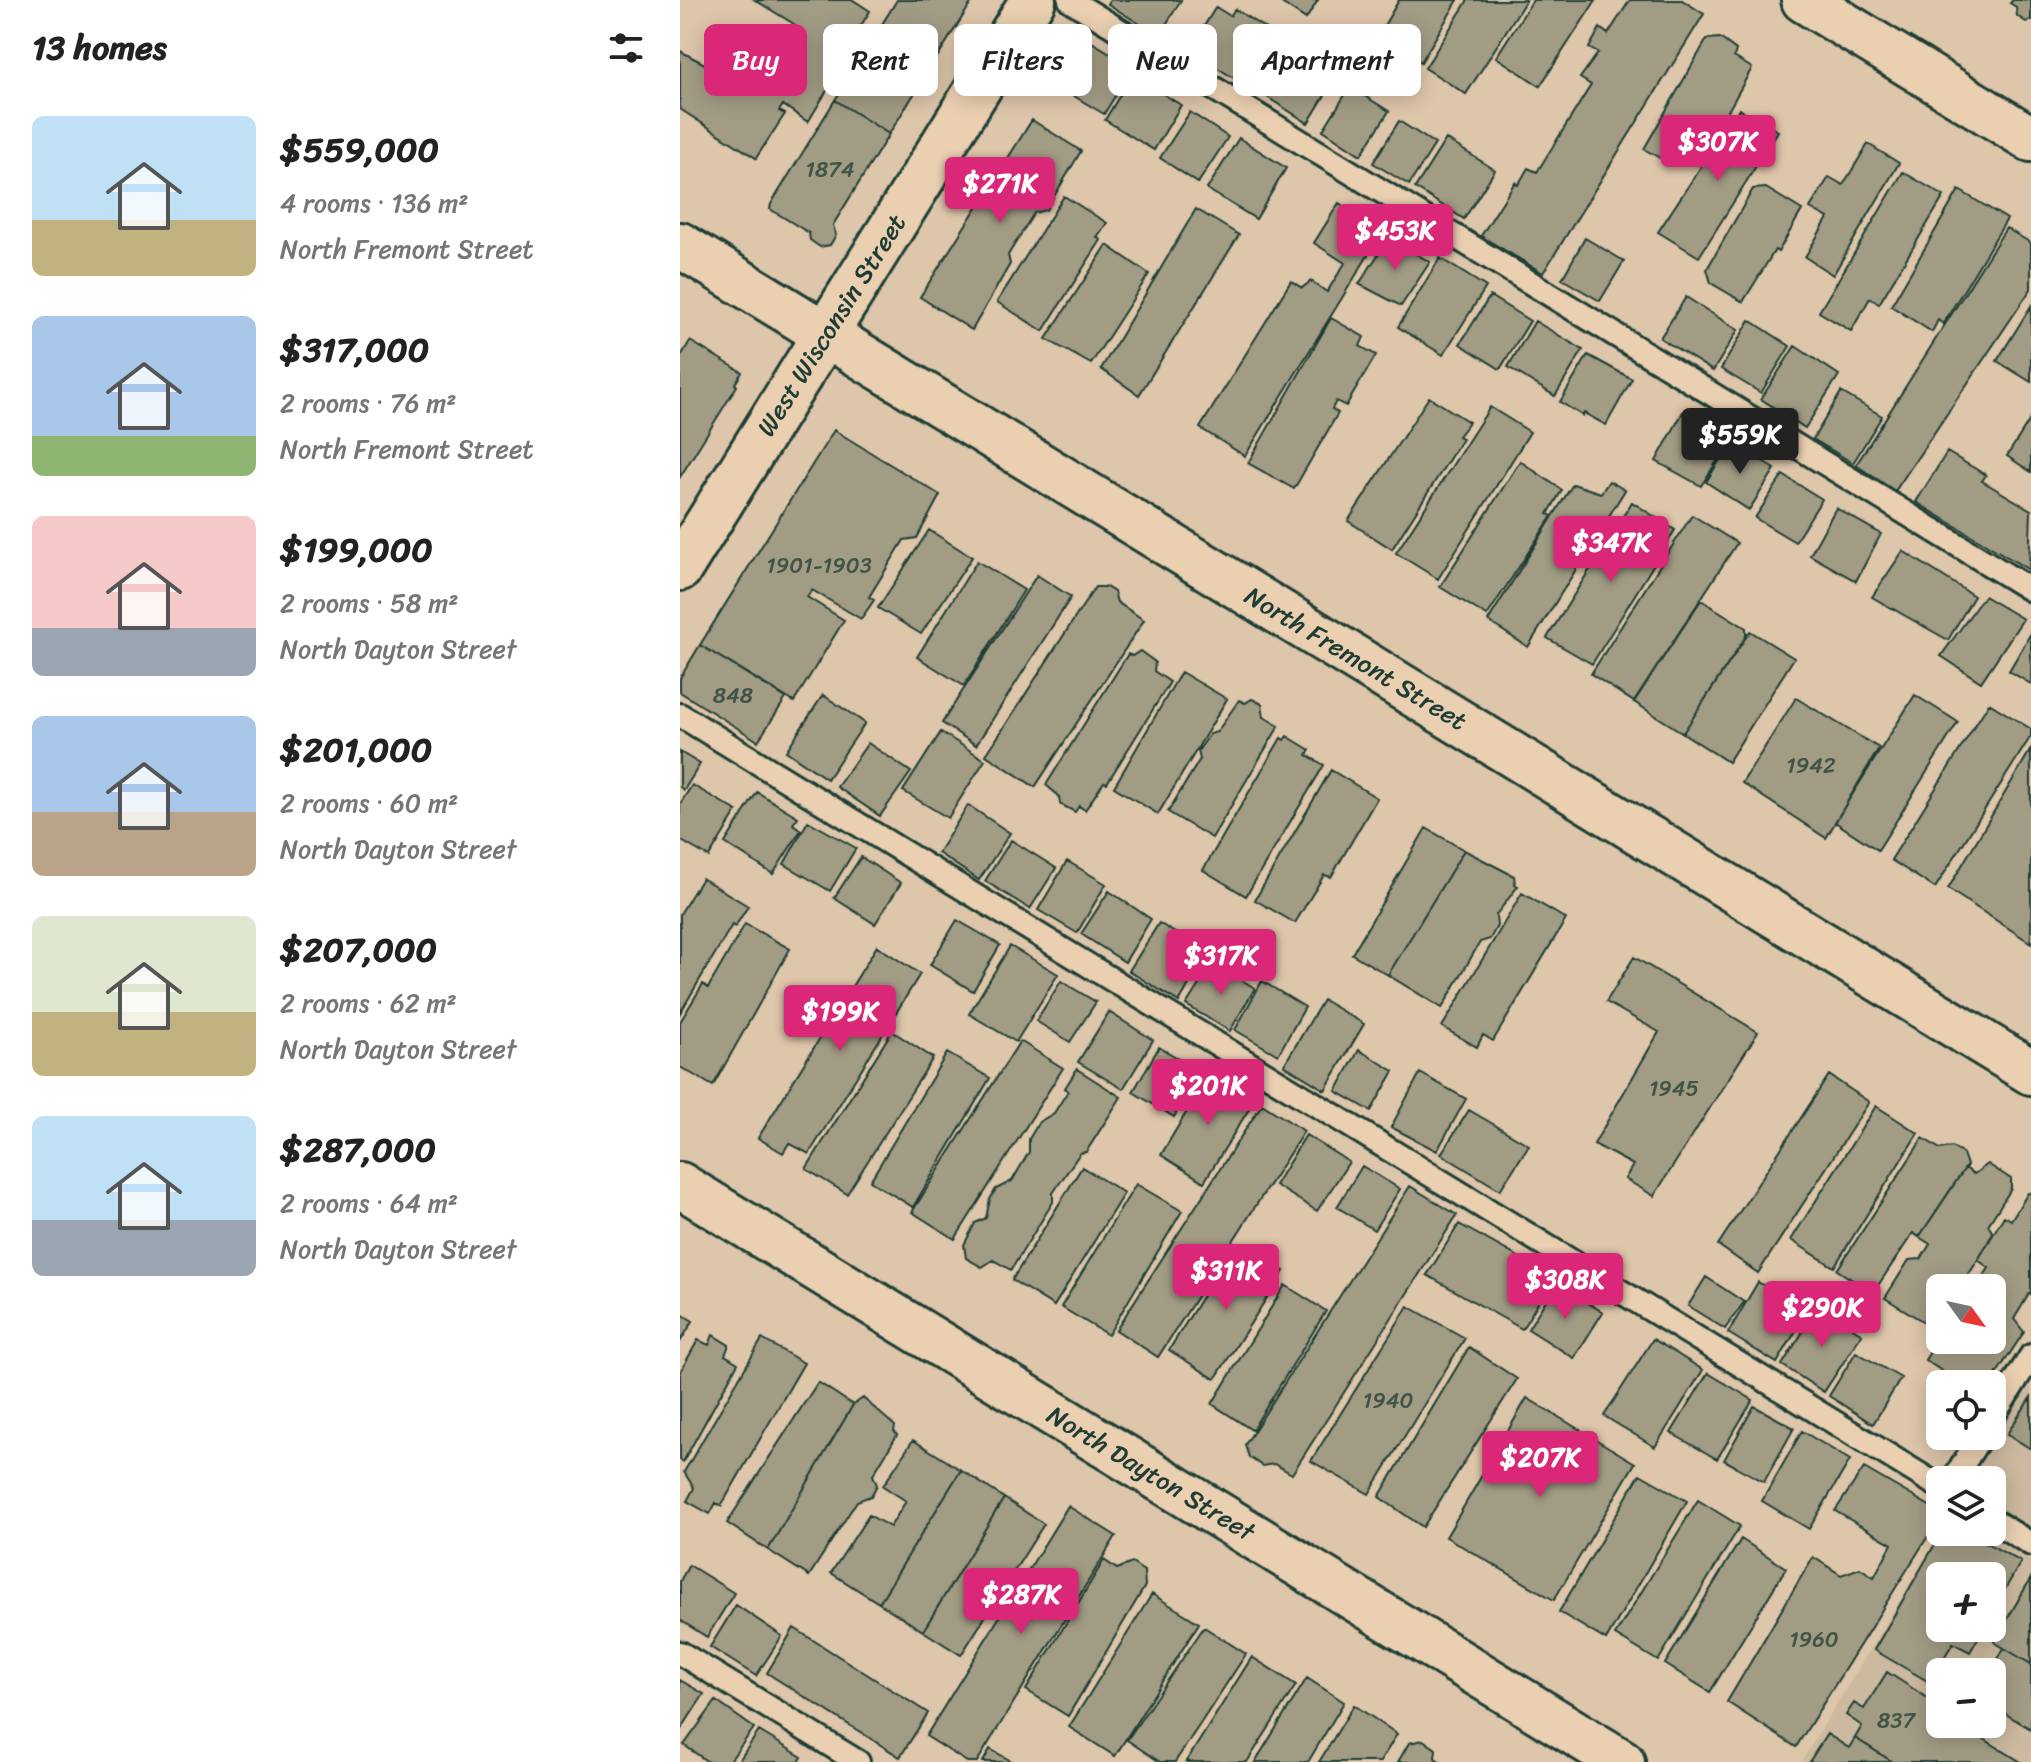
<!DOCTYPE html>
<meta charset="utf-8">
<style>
:root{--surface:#fff;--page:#f6f6f6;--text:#222;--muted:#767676;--accent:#db2777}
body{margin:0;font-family:Sriracha,sans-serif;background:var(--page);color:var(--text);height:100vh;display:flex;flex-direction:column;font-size:30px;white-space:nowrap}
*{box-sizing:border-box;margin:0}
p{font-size:26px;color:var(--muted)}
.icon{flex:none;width:44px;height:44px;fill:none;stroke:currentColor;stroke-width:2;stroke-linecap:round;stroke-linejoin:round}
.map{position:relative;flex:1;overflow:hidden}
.drawer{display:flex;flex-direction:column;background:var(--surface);width:680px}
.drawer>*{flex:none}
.banner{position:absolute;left:24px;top:24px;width:760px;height:72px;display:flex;gap:16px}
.needle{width:52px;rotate:123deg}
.controls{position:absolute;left:1246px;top:1274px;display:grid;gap:16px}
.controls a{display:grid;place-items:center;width:80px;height:80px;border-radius:12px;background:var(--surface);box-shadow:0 4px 20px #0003;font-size:40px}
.price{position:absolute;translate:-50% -68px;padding:0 18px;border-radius:8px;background:var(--accent);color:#fff;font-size:26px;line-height:52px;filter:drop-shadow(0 2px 4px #0008)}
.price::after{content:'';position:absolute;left:50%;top:48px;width:24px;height:18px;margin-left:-12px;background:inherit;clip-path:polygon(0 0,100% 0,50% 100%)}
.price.current{background:#222;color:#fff}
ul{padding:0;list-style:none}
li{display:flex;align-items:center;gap:24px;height:200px;padding:0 32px}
li span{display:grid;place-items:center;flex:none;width:224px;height:160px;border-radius:12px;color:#555}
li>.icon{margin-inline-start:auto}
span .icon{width:96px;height:96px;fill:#fffc;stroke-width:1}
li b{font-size:34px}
h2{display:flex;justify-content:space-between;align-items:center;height:96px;padding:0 32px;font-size:34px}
.tag{padding:0 28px;border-radius:12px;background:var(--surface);box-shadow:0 4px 20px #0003;font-size:28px;line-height:72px}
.tag.current{background:var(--accent);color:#fff}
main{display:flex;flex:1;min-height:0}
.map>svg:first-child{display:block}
.built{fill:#ccb99f;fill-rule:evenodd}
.building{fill:#a39c85;stroke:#1f3d34;stroke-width:2}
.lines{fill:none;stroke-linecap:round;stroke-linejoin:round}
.lane-casing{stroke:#1f3d34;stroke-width:28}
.street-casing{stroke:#1f3d34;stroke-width:50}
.lane{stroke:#eacfb1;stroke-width:22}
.street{stroke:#eacfb1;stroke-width:44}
.labels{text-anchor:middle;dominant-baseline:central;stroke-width:7;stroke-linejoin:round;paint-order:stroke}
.number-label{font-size:22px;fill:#405548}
.street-label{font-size:26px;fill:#1f3d34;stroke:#eacfb1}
</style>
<main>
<section class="drawer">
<h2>13 homes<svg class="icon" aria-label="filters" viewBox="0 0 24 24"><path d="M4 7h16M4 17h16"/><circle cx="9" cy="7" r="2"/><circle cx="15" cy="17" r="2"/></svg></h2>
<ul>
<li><span style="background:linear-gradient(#bfe0f5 65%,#c2b280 0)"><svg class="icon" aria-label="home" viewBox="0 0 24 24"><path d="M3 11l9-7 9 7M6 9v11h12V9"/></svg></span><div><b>$559,000</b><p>4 rooms · 136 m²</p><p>North Fremont Street</p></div></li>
<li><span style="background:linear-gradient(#a9c7e8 75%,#8fb573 0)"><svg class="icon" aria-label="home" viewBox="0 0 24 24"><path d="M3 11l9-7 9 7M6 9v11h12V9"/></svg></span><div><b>$317,000</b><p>2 rooms · 76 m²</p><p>North Fremont Street</p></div></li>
<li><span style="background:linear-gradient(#f6c9c9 70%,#9aa5b1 0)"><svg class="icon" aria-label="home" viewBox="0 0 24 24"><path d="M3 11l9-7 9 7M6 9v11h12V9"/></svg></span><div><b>$199,000</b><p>2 rooms · 58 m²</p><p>North Dayton Street</p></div></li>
<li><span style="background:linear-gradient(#a9c7e8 60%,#b9a48a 0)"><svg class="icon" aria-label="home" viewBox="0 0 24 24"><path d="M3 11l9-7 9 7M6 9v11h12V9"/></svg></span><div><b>$201,000</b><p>2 rooms · 60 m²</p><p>North Dayton Street</p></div></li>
<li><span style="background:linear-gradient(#dfe7d0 60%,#c2b280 0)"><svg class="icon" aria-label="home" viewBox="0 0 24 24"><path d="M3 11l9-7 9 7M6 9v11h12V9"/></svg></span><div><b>$207,000</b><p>2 rooms · 62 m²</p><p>North Dayton Street</p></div></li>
<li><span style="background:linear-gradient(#bfe0f5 65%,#9aa5b1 0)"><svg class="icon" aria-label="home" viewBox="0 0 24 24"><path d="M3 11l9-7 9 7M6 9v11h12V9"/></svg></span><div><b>$287,000</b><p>2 rooms · 64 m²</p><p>North Dayton Street</p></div></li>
</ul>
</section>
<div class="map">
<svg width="1351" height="1762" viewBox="0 0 1351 1762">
<rect width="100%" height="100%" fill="#dec6aa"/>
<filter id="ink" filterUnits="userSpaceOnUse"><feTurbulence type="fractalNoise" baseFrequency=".0125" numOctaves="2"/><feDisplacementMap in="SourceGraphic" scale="16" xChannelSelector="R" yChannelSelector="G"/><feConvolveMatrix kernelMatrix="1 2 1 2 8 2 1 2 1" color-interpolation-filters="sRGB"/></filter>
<g filter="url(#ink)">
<!-- built -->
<path class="built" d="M1351,1356V1762H1121L1262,1532H1312V1480H1273L1301,1436H1312V1418ZM1260,1576H1312V1628H1260ZM1260,1672H1312V1724H1260Z"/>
<!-- building -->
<path class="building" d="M75,0H173L190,11L165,51L169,54L128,122L103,105L99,111L105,114L76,158L0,109V51L74,90L114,24Z
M217,0H293L209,134L155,100Z
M430,0H501L479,36L428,4Z
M597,0H638L626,19Z
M719,0H778L741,62L698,36Z
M788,0H846L786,94L745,68Z
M853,0H916L860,86L816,57Z
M950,0H1002L1024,14L863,273L801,236L835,182L838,185L848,168L857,172L911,85L900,78L918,53L909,48L920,28L928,34Z
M1333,0H1351V20L1346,22L1337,16L1336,7L1330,3Z
M536,7L550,16L555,9L611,45L579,94L509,50Z
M402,36L453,67L424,114L372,83Z
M1040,38L1056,50L1054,57L1072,68L1018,165L999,154L992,165L964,149L1027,39Z
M617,49L658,74L628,123L587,97Z
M452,75L501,105L474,150L425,120Z
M670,87L709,111L681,155L643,130Z
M155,100L209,134L153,225L156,235L150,245L140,247L130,240L129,233L90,209L91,204Z
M1059,109L1098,131L1019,257L978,232Z
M510,112L548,137L518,183L480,158Z
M352,120L401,151L366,210L354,213L328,255L330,264L292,330L240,297Z
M719,121L755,144L729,185L693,163Z
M559,138L606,168L576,219L527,189Z
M766,139L815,170L784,219L735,188Z
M1188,144L1219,163L1153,275L1125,257L1148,218L1130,208L1149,177L1163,185Z
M1223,172L1264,196L1199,304L1190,298L1171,331L1139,312Z
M1086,188L1122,210L1098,252L1095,250L1063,302L1031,283L1027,269L1073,189Z
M1279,190L1327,219L1263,324L1258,320L1252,332L1211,306Z
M384,196L427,223L417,237L421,240L363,331L317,302Z
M659,203L703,231L565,456L520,428L611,281L622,288L631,281L647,292L665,263L634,243Z
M516,209L559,235L459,395L421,369Z
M1326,228L1351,243V289L1215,491L1176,465Z
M709,238L750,262L721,306L679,284Z
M905,238L944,261L920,301L882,279Z
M427,245L469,274L411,364L366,339Z
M760,258L806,287L763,355L718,327Z
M810,296L850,321L820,369L780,344Z
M1006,297L1058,330L1033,371L980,338Z
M1351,306V382L1317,361Z
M651,318L684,337L680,346L696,355L666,406L656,401L652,409L658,413L614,489L568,463Z
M1070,320L1110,346L1081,393L1041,369Z
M855,321L903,350L875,396L828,367Z
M10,341L62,372L55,384L57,386L0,477V358Z
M1115,346L1159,375L1125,428L1081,399Z
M908,355L952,379L926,425L904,413L903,416L880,402Z
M1161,392L1202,416L1173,463L1133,439Z
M749,397L789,422L778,436L782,439L712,549L668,521Z
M810,407L850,432L758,579L716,553Z
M1003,412L1050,441L1021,486L976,461Z
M1351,418V472L1327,456Z
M154,430L260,495L237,538L224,540L189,597L194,600L181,619L132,590L127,597L164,620L114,702L20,645Z
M1052,441L1095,469L1069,510L1026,482Z
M1267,452L1306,475L1302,481L1351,510L1349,570L1236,502Z
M840,461L882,490L868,514L872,516L807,616L760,587Z
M1103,475L1142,499L1115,542L1075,518Z
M929,481L945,490L848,647L808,621L893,484L921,493Z
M952,502L995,530L912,664L867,638Z
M1156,508L1201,534L1176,581L1130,555Z
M1012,515L1057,543L954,702L911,674Z
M249,530L292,557L241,634L198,608Z
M1223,551L1294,596L1268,640L1192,597Z
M297,561L344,590L284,686L237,657Z
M357,575L391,597L296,745L262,723Z
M415,587H426L434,592L437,602L464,620L355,787L306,755Z
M1304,596L1343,619L1301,682L1261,656Z
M1021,600L1066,628V636L1003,733L954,702Z
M1070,631L1114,658L1048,762L1003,733Z
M1351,633V684L1329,671Z
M20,645L106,698L78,741L0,692V678Z
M460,651L475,662L474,671L490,682L427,783L424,782L405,810L399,806L395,812L380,804L379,796L366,785L448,654L452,656Z
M501,672L547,699L478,814L434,787Z
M143,695L185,723L147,779L106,751Z
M1235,695L1278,722L1198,850L1155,822Z
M1116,698L1199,748L1146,838L1062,783Z
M572,699L582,704L584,717L599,726L532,838L488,812L520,759L518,751L530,734L537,732L559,700L565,703Z
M1309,703L1351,729V736L1255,888L1211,860Z
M261,732L305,760L268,818L223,791Z
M607,736L630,750L627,755L644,765L566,896L523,870L601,738L604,740Z
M188,743L231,772L200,816L157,787Z
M1351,749V943L1268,889Z
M0,752L20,764L4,790L0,787Z
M651,770L697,798L651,877L644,875L615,923L575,900Z
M12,785L57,811L29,857L0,840V804Z
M77,792L118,817L113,824L121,830L93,874L45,843Z
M288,805L330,833L299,880L258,853Z
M128,821L176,848L150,891L104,864Z
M746,828L784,850L708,975L672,954Z
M331,840L376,868L350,909L305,881Z
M784,850L834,876L835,884L838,886L816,915L817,926L810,939L800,942L762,1008L708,975Z
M181,857L221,883L195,924L154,898Z
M387,861L426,884L397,933L358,910Z
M22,878L68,906L55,927L52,925L0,1013V914Z
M429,891L471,919L445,962L401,934Z
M842,893L886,919L813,1041L803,1035L797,1047L762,1027Z
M277,920L320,945L293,991L250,965Z
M479,923L527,953L499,1002L449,971Z
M65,924L110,949L33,1086L0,1067V1022L23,984L28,988Z
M197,946L240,974L129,1154L109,1143L103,1153L78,1138Z
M330,946L378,974L336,1042L289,1014Z
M954,957L1078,1032L974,1196L945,1179L953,1165L914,1144L979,1032L926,1002Z
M533,963L575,988L550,1031L506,1005Z
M381,981L416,1002L390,1042L356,1021Z
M582,981L625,1007L598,1055L555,1030Z
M643,1000L684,1024L645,1090L604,1065Z
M429,1012L473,1040L443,1089L398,1062Z
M212,1031L253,1058L167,1194L126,1169Z
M340,1041L383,1068L275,1239L232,1212Z
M479,1047L520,1071L494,1117L453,1092Z
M679,1050L714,1071L691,1111L656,1091Z
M267,1053L310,1078L233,1207L190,1181Z
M397,1069L441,1097L406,1152L400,1153L373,1193V1202L331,1270L313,1260L302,1267L286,1258L284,1245L295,1223L306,1218L310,1199L316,1189L332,1181L349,1152V1139L359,1122L374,1113L388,1091L385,1088Z
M531,1071L575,1099L524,1182L481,1155Z
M740,1073L786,1099L757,1151L711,1127Z
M1149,1075L1189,1102L1078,1273L1038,1245Z
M582,1104L624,1131L478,1357L436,1330Z
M1196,1106L1238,1133L1154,1267L1111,1240Z
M789,1110L849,1145L820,1190L761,1154Z
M626,1135L669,1162L637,1211L595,1185Z
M1243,1138L1260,1149L1272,1147L1283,1154L1287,1165L1239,1237L1233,1233L1193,1293L1157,1270Z
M1308,1164L1331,1179V1189L1308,1225L1313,1233L1298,1260L1285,1280L1276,1281L1271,1288H1260V1305L1247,1324L1205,1298L1229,1260L1241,1259L1250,1244L1239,1237L1285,1168L1294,1174Z
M682,1166L720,1189L694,1230L657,1207Z
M402,1167L444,1193L374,1306L332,1280Z
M456,1184L502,1211L428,1335L381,1307Z
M730,1186L777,1215L612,1474L594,1464L582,1466L569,1457L565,1445Z
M1348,1193H1351V1295L1349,1294L1334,1319L1344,1332L1311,1382L1302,1376L1296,1384H1282L1245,1360L1260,1336V1340H1312V1288H1296L1309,1268L1298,1260L1324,1216L1331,1220Z
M779,1224L874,1277L842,1329L747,1275Z
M552,1249L579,1264L583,1258L604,1271L535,1379L489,1350Z
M1026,1277L1064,1302L1045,1329L1008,1306Z
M1078,1282L1127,1312L1097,1363L1048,1333Z
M876,1284L923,1312L894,1358L848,1329Z
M605,1285L646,1311L572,1430L532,1404Z
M728,1306L785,1338L689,1494L631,1461Z
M1139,1306L1182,1334L1144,1392L1102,1365Z
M0,1313L13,1321L0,1342Z
M33,1335L49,1345L45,1355L58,1363L3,1462L0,1460V1372L18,1340L29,1345Z
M82,1339L124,1363L41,1506L36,1503L30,1514L7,1501L14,1488L4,1472Z
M973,1339L1023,1370L975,1447L924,1416Z
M789,1347L837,1379L743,1527L699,1497Z
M1176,1352L1221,1378L1193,1424L1149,1396Z
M1028,1373L1073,1400L1037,1459L991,1433Z
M138,1382L173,1405L88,1550L47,1523Z
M1351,1397V1449L1327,1434Z
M183,1398L215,1426L214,1431L217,1435L193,1475L197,1485L191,1496L177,1501L129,1576L88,1550L173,1405Z
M847,1398L955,1463L874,1600L766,1537Z
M1074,1406L1114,1428L1084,1482L1044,1460Z
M1122,1431L1170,1460L1129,1529L1082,1501Z
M233,1440L281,1470L199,1603L151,1573L189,1515L210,1527L226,1501L203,1486Z
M1184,1468L1260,1512V1517L1116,1747L1047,1702L1133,1557L1161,1575L1180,1568L1194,1577L1212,1544L1155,1511Z
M281,1470L324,1498L243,1631L199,1603Z
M960,1474L1007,1501L926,1640L879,1612Z
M324,1498L364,1524L281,1655L243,1631Z
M1018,1500L1060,1526L978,1661L935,1635Z
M388,1506L436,1536L297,1762H287L246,1736Z
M1262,1532H1287L1341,1562L1312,1611V1576H1260V1628H1304L1290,1652L1273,1643L1249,1682L1194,1650Z
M1061,1539L1106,1568L1030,1692L985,1664Z
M424,1560L437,1569L452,1563L464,1571L465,1586L388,1716L346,1690Z
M9,1565L54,1593L27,1637L0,1620V1581Z
M1351,1578V1664L1314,1642Z
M472,1594L519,1623L435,1756L389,1727Z
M56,1605L102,1636L76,1676L30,1647Z
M524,1627L566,1654L495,1762H480L447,1740Z
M114,1628L248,1713L220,1757L87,1673Z
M1324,1648L1351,1664V1729L1312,1706L1311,1672Z
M572,1657L616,1685L567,1762H506Z
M1207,1672L1260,1706V1724H1291L1288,1729L1341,1762H1213L1175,1738L1182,1726L1166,1715L1174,1703L1184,1709Z
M627,1678L664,1702L628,1762H575Z
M0,1680L24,1694L0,1731Z
M36,1701L74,1728L49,1762H28L4,1745Z
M674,1705L717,1734L700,1762H639Z
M79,1731L122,1757L119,1762H58Z
M1147,1734L1169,1748L1175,1738L1213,1762H1129Z
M743,1740L756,1749L755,1758L761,1762H718L729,1743Z
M310,1749L333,1762H303Z"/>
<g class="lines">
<!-- lane casing -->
<g class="lane-casing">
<path id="lane" d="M390,0L1351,590
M0,715L1260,1487
M1312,1418L1351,1356
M1273,1480L1301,1436
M1312,1520L1351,1544
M0,1653L178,1762"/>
</g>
<!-- street casing -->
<g class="street-casing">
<path id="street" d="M1124,0L1351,139
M0,245L1351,1072
M0,568L353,0
M0,1185L942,1762"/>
</g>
<!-- lane -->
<use href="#lane" class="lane"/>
<!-- street -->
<use href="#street" class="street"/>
</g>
</g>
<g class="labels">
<!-- number labels -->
<g class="number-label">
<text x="150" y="169">1874</text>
<text x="139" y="565">1901-1903</text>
<text x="53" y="695">848</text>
<text x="1131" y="765">1942</text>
<text x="994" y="1088">1945</text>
<text x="708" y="1400">1940</text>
<text x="1134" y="1639">1960</text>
<text x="1216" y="1720">837</text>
</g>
<!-- street labels -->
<g class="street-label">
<text transform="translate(151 325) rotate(-58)">West Wisconsin Street</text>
<text transform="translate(676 658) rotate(31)">North Fremont Street</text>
<text transform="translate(471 1473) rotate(31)">North Dayton Street</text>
</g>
</g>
</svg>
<div class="controls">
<a><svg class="needle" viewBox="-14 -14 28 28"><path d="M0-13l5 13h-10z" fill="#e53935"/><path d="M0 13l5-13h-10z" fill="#767676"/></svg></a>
<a><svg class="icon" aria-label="locate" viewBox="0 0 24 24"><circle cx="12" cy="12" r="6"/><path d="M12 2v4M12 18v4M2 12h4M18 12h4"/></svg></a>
<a><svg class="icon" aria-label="layers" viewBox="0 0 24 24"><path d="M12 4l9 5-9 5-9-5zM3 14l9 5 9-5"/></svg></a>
<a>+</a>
<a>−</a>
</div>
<b class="price" style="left:1038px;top:183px">$307K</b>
<b class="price" style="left:320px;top:225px">$271K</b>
<b class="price" style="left:715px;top:272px">$453K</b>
<b class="price current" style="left:1060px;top:476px">$559K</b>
<b class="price" style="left:931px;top:584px">$347K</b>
<b class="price" style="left:541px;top:997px">$317K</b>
<b class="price" style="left:160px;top:1053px">$199K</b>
<b class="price" style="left:528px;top:1127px">$201K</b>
<b class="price" style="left:546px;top:1312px">$311K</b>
<b class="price" style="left:885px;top:1321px">$308K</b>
<b class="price" style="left:1142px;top:1349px">$290K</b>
<b class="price" style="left:860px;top:1499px">$207K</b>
<b class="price" style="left:341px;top:1636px">$287K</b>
<div class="banner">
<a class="tag current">Buy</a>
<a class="tag">Rent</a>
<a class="tag">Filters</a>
<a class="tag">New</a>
<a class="tag">Apartment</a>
</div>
</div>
</main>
